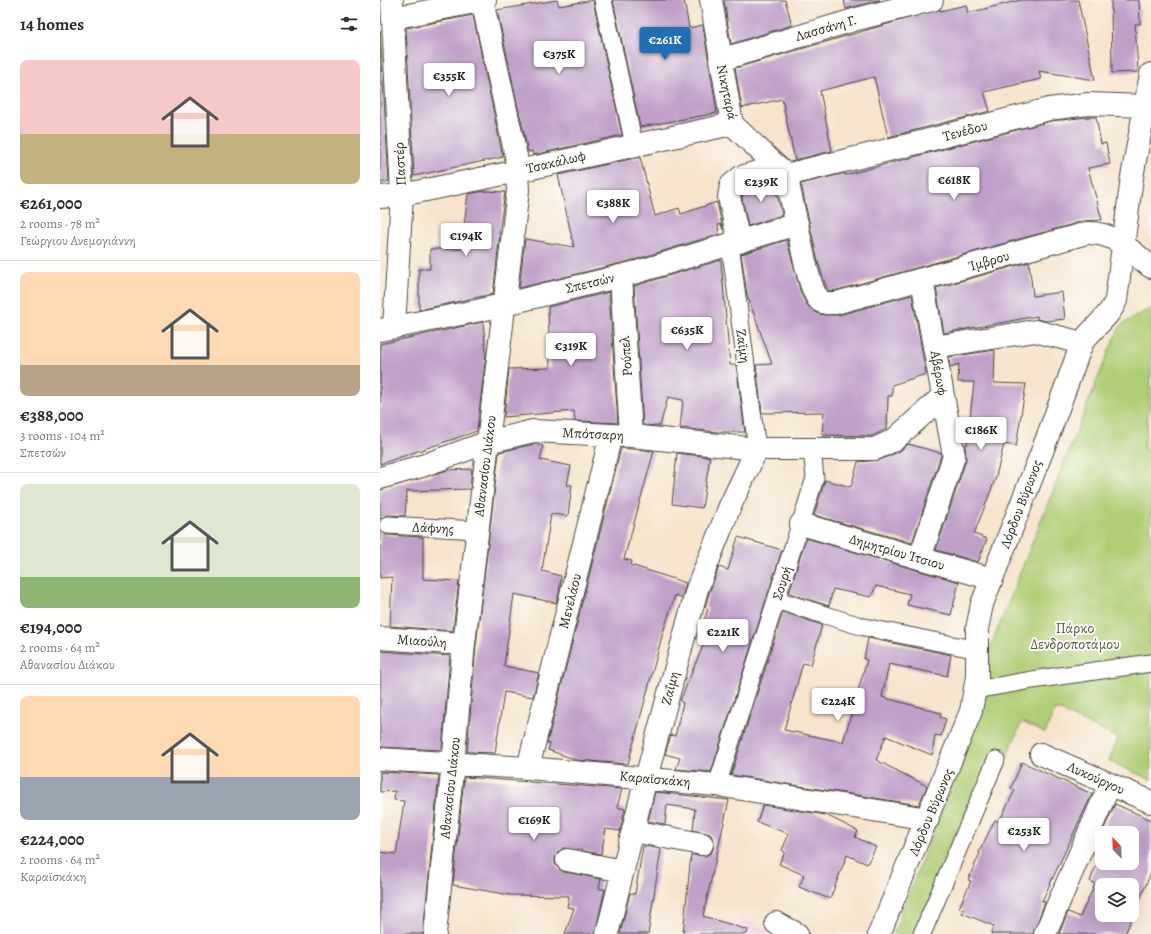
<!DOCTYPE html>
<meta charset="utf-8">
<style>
:root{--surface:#fff;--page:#f2f2f3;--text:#2b2b33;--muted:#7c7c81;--line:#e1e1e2;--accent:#1f6fb2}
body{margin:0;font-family:Alegreya,serif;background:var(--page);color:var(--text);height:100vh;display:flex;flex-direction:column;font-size:15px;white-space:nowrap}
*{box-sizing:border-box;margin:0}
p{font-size:13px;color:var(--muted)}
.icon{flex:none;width:22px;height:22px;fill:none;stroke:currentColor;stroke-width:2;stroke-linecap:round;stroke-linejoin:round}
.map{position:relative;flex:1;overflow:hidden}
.side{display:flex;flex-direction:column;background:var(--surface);width:380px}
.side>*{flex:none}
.needle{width:26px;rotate:337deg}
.fabs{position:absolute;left:715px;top:826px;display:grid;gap:8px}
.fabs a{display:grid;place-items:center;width:44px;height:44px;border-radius:8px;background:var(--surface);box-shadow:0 4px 16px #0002;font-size:20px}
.price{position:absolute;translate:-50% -34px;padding:0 9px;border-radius:4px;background:#fff;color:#222;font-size:13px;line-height:26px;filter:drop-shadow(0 1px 2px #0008)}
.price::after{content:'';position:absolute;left:50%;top:24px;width:12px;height:9px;margin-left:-6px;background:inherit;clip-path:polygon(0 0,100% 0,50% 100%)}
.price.on{background:var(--accent);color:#fff}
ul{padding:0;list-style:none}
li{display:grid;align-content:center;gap:8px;height:212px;padding:0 20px}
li+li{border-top:1px solid var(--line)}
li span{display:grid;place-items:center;height:124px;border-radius:8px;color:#555}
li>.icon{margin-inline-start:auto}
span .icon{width:72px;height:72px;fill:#fffc;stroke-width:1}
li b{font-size:17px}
h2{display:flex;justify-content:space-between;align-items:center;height:48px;padding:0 20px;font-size:17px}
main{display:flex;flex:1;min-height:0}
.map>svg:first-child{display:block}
.built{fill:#f1d0e3}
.green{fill:#afcd74;stroke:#6d7c50}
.building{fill:#bfa1c8;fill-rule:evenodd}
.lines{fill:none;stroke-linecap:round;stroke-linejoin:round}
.pedestrian-casing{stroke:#494743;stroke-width:19}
.minor-casing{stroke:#494743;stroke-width:24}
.tertiary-casing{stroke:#494743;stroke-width:24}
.pedestrian{stroke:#fff;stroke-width:17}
.minor{stroke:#fff;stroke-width:22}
.tertiary{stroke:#fff;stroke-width:22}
.labels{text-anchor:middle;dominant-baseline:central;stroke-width:4;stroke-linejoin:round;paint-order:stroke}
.street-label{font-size:14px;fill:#2b2b2b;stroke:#fdfcf7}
.park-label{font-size:14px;fill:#535c41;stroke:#fdfcf7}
</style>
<main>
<section class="side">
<h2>14 homes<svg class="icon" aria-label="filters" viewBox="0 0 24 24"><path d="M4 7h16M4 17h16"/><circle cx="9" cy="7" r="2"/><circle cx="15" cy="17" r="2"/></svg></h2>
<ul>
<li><span style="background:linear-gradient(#f6c9c9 60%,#c2b280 0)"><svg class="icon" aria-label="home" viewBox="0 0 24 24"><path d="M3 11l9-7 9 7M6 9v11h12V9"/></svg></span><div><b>€261,000</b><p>2 rooms · 78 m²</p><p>Γεώργιου Ανεμογιάννη</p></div></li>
<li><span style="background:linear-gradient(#ffd9b3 75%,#b9a48a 0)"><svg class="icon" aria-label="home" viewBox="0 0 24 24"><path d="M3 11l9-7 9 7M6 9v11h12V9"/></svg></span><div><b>€388,000</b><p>3 rooms · 104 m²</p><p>Σπετσών</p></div></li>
<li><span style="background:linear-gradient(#dfe7d0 75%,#8fb573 0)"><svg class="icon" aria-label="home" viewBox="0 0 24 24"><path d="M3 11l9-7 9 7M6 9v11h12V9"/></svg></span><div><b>€194,000</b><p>2 rooms · 64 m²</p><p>Αθανασίου Διάκου</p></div></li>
<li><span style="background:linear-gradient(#ffd9b3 65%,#9aa5b1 0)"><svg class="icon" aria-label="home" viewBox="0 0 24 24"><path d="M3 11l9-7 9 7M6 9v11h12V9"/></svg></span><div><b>€224,000</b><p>2 rooms · 64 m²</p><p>Καραϊσκάκη</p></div></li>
</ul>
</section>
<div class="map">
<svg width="771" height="934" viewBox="0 0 771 934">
<rect width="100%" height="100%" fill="#fdfcf7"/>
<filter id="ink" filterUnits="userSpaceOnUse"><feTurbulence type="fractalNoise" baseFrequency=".025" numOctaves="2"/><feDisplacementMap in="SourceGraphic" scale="8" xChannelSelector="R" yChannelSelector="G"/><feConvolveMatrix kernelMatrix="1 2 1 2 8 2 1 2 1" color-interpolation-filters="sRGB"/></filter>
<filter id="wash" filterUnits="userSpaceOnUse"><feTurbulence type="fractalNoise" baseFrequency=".012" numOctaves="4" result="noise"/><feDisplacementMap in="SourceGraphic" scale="16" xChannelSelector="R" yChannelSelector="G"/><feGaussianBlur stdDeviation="0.9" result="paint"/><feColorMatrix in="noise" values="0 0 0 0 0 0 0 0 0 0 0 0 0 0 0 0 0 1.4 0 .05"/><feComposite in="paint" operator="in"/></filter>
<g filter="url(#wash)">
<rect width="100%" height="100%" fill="#f6e4cc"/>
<!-- built -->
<path class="built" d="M364,918L394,934H355Z"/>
<!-- green -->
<path class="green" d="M771,308V393L764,449H771V780L729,761L738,738L676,709L665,733L642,722L548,934H513L608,691L610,648L730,348L741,325Z"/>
<g id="blocks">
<!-- building -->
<path class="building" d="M177,0L179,6L213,0L242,135L153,155L152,151L148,152L117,10Z
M233,0H304L309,28L323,25L337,113L260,127Z
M344,0H405L412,25L351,44Z
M464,0H500L466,9Z
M641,0H698L715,80L659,71L661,79L604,92L610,111L508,137L494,77L440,91L452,151L415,160L402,99L362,108L355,68L560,9V11L586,5L588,13Z
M731,0H759L760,24H755L758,72L732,73Z
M93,15L123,157L34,176L26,28Z
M0,31L9,181L0,183Z
M709,117H716L721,144L726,143L730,164L708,168L722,220L704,221L454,291L447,290L438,262L421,184L465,173V175L671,121Z
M260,157L275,216L299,208L301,214L337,202L343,230L341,224L338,225L339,234L254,260L139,288L145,239L194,247L178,175Z
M393,180L402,215L368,226L362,197L363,192L367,188Z
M105,191L125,192L119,234H120L113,294L39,310V269H50V249H81L88,194Z
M407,240L421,294L427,305L436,313L445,315H459L532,295L546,374L512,385V396H508L507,429L492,436L442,435L444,412L382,413L376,365L392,364L367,295L361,254Z
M341,260L350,365H356L365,432H338L300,428L303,400L288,397L280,426L263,425L254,286Z
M649,262L653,296L682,292L685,319L666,321L657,319V316L564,333L556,288Z
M229,292L238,423L195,421L194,411L124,417L129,369L170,368L168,307Z
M103,322L106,354L97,431L0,464V344Z
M615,350L614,383L646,384L636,446L624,444L615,480L594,534L607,539L598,562L556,550L586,460L585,444L587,445L594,382H578L579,364L570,367L569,357Z
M154,444L163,446L160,460L191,466L187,485H192L188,516L171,514L162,571L181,576L179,594L176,603L134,594L124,666L159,673L153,697L124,692L115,753L87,752L96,645L119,452Z
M528,444L561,453V455L532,543L434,515L445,480L471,487L478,462L500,460L520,451Z
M241,448L274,451L244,559L252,561L251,565L306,583L302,598L295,595L282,636L248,764L197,760L168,750L170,744L167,743Z
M297,453L330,457L322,508L292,504Z
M92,469L90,489L27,491L25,516L8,515L0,519V490L68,470Z
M0,531L7,535L43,537V579L79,581L73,631L10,626L12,577L0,578Z
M358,537L402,550L331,772L296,769L300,758L285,754L291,735L295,736L303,703L300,701L325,641L318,639L328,609L325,607L329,593L339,567L348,570Z
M426,538L579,582L571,615L527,605L530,594L496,586L491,597L453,589L449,606L409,593Z
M403,612L442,625L431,665L423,663L404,730L463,742L487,660L484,659L488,638L571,655L567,676L509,664L502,697L561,713L560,717L566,719L561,736L555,735L552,755L506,736L496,760L547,786L539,805L351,775Z
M0,651L70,656L62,750L0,747Z
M642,762L712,794L662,901L665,902L653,934H611L614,926L582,913L584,910L579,908L591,881L588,880L600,853L599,852L615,820L619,822L635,790L631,788Z
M0,772L59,775L43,934H0V852L16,854L24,801L14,800L15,791L0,792Z
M84,777L242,789L237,807L245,809L240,831L226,829L221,854L183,848L178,852L175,858V864L179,869L184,872L221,879L219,889H225L215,934H185L194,908L187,907L189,896L130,895L73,885Z
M275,792L349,800L323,916L368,930L367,934H303L311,855L326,856L332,852L334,846V840L330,834L313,830L315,809L287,805L285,824L268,821Z
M735,804L771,820V873L745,934H679L688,912L700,917L715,884L710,881L720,856L714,853L722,834V863H752V833H722ZM722,885H752V915H722Z
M383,805L446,815L478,831L475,837L496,847L487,864L467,855L450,899L419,887L424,875L399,864L405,852L402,850L409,834L377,822Z
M263,846L281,849L268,934H240L250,893L255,894Z"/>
</g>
</g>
<g filter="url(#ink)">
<use href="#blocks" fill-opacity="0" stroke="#494743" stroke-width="1"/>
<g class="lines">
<!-- pedestrian casing -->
<g class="pedestrian-casing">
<path id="pedestrian" d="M223,0L254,145
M350,244L377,449
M8,525L98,530
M396,600L484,627L598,650
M595,690L652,680L771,663
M337,785L435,478L432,450
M542,934L616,760"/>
</g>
<!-- minor casing -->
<g class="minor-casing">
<path id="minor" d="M12,0L22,195L14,327
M331,0L352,124L406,175L417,224
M13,18L105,0
M340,60L477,19L552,0
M406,175L545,141L669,109L708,104L766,106
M0,197L22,195L138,171L352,124
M359,242L349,197L351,185L361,177L397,166
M241,276L251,436
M554,347L655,331L702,343
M0,478L42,466L108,442L153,431L251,436L377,449H495L514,440L563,396
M421,524L612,579
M540,558L574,456L542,280
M0,638L84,644
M661,754L771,802
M0,759L148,768L337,785L548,819
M148,768L231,435
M253,831L322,844
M187,860L243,871
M396,923L417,934
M55,934L73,763L84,644L138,190L136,156L102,0
M227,934L266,778L317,589L350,506L377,449
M499,934L591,711L597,677V629L602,604L663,449L702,343C712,328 730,317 736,300L752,177L771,74
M665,934L730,784"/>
</g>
<!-- tertiary casing -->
<g class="tertiary-casing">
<path id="tertiary" d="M0,330L101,310L257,272L417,224C420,238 430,295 440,301C445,304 451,303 456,303L707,233C734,232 751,251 771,267"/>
</g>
<!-- pedestrian -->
<use href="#pedestrian" class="pedestrian"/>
<!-- minor -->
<use href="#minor" class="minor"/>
<!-- tertiary -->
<use href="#tertiary" class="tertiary"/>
</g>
</g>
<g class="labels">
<!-- street labels -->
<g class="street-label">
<text transform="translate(446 28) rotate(-16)">Λασσάνη Γ.</text>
<text transform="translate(347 92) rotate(78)">Νικηταρά</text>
<text transform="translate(585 131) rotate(-15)">Τενέδου</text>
<text transform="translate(176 162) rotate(-13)">Τσακάλωφ</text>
<text transform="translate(20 164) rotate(-93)">Παστέρ</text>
<text transform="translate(609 261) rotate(-16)">Ίμβρου</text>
<text transform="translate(210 283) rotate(-14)">Σπετσών</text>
<text transform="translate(363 346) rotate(82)">Ζαϊμη</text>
<text transform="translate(246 356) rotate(-94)">Ρούπελ</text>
<text transform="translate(559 373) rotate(80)">Αβέρωφ</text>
<text transform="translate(213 434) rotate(3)">Μπότσαρη</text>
<text transform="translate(105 466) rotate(-83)">Αθανασίου Διάκου</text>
<text transform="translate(641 504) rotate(-69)">Λόρδου Βύρωνος</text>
<text transform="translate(53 528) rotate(3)">Δάφνης</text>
<text transform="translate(517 552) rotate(16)">Δημητρίου Ίτσιου</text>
<text transform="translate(402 583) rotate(-72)">Σουρή</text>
<text transform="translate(190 601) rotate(-76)">Μενελάου</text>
<text transform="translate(42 641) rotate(4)">Μιαούλη</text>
<text transform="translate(290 688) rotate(-75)">Ζαΐμη</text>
<text transform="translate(716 778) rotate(24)">Λυκούργου</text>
<text transform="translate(275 779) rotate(5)">Καραϊσκάκη</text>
<text transform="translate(70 788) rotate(-84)">Αθανασίου Διάκου</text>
<text transform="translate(551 812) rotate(-67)">Λόρδου Βύρωνος</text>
</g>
<!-- park labels -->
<g class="park-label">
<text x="695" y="628">Πάρκο<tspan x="695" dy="16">Δενδροποτάμου</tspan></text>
</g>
</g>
</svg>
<div class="fabs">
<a><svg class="needle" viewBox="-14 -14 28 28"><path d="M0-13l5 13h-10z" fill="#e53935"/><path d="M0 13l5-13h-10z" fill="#7c7c81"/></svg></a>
<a><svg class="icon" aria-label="layers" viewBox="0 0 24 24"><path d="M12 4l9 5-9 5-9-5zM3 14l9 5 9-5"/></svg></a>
</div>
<b class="price on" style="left:285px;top:61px">€261K</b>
<b class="price" style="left:179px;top:75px">€375K</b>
<b class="price" style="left:69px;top:97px">€355K</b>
<b class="price" style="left:574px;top:201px">€618K</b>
<b class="price" style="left:381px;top:203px">€239K</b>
<b class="price" style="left:233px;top:224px">€388K</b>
<b class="price" style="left:86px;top:257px">€194K</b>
<b class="price" style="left:307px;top:351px">€635K</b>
<b class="price" style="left:191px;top:367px">€319K</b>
<b class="price" style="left:601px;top:451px">€186K</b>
<b class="price" style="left:343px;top:653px">€221K</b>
<b class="price" style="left:458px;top:722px">€224K</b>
<b class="price" style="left:154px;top:841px">€169K</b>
<b class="price" style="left:644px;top:852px">€253K</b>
</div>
</main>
